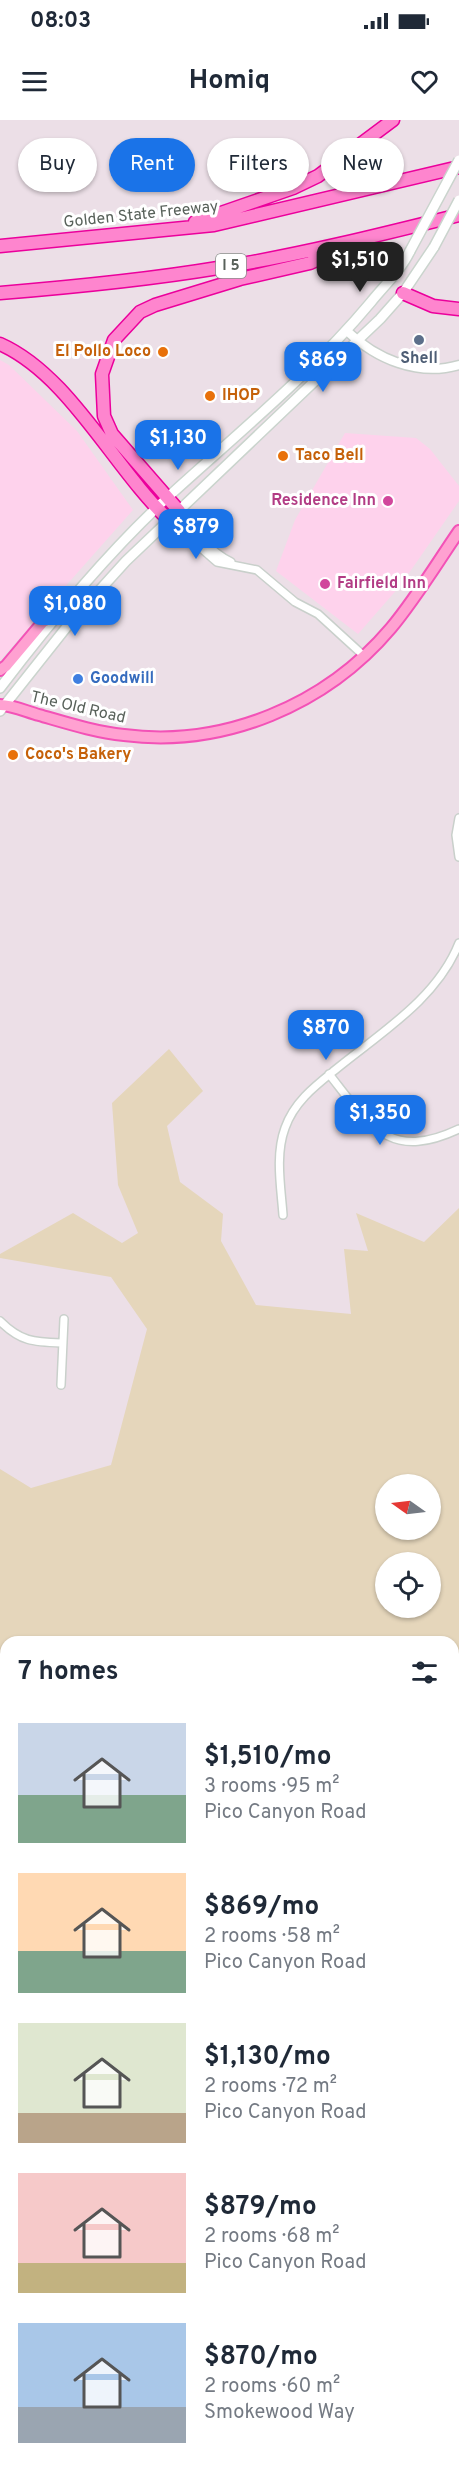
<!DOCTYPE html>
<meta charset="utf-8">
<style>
:root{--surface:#fff;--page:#f6f6f7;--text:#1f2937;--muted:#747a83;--accent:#1a73e8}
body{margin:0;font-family:Overpass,sans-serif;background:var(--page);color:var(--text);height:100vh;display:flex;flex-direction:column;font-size:22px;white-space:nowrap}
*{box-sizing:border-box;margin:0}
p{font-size:20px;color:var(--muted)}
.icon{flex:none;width:33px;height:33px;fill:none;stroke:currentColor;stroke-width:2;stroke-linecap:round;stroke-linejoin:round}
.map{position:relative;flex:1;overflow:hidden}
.sheet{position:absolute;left:0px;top:1516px;width:459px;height:836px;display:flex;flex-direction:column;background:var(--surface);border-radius:18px 18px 0 0;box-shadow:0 2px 4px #0004}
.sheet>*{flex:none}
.hud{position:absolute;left:18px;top:18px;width:423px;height:54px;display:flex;gap:12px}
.needle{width:39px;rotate:284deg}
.tools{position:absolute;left:375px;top:1354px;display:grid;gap:12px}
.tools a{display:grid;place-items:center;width:66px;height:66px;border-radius:50%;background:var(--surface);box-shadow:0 2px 4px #0004;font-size:30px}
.price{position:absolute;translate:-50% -51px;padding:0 14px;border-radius:12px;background:var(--accent);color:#fff;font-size:20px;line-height:39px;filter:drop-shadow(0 2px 3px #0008)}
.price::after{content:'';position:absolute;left:50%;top:36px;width:18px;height:14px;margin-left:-9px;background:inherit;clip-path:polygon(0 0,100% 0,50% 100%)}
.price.on{background:#222;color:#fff}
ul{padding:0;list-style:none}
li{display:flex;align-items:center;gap:18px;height:150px;padding:0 18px}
li span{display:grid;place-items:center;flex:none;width:168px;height:120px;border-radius:0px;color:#555}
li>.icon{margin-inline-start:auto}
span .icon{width:72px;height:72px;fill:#fffc;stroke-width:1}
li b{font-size:26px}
h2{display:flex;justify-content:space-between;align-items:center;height:72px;padding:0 18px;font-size:26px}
.pill{padding:0 21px;border-radius:27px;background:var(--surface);box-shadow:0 2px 4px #0004;font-size:21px;line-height:54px}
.pill.on{background:var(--accent);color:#fff}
.status{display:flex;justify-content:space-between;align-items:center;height:42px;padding:0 30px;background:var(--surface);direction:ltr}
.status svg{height:16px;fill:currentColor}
header{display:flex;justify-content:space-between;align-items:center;height:78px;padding:0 18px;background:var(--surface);font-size:27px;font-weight:700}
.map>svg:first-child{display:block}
.commercial{fill:#fed2ec}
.green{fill:#e5d6bb;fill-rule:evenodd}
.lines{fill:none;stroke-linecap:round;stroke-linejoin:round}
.stream{stroke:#9cffa5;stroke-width:2}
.minor-casing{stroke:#c9d0cb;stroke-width:10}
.tertiary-casing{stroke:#c9d0cb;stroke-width:11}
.secondary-casing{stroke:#cad4cd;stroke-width:12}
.primary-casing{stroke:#f352b7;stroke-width:14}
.motorway-casing{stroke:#eb009c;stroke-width:15}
.minor{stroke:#fff;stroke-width:7}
.tertiary{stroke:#fff;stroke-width:8}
.secondary{stroke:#fff;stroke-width:9}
.primary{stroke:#ffa1d1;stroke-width:10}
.motorway{stroke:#fe85ce;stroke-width:12}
.secondary-bridge-casing{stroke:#cad4cd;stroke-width:12;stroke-linecap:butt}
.secondary-bridge{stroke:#fff;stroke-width:9}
.service-dot{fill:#5c6f8a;stroke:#fff;stroke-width:2}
.food-dot{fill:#e8710a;stroke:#fff;stroke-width:2}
.hotel-dot{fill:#d1479c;stroke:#fff;stroke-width:2}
.shop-dot{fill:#3f7fe0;stroke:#fff;stroke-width:2}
.labels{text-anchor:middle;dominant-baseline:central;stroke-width:6;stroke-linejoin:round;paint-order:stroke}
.shield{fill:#fff;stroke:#8a908c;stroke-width:1.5}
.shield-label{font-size:15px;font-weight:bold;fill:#58615a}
.street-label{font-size:16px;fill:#58615a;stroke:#fff}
.food-label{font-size:16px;font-weight:bold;fill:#c56008;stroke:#fff;text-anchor:start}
.service-label{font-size:16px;font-weight:bold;fill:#4e5e75;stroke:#fff}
.hotel-label{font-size:16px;font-weight:bold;fill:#b23c85;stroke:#fff;text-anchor:end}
.shop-label{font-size:16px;font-weight:bold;fill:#366cbe;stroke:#fff;text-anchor:start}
</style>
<div class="status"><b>08:03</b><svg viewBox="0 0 49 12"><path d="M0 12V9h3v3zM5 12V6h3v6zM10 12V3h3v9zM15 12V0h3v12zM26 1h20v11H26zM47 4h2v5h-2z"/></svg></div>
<header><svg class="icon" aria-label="menu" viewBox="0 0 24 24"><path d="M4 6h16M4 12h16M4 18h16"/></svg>Homiq<svg class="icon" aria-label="heart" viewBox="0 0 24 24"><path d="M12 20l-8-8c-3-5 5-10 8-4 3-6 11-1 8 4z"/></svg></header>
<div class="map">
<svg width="459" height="2351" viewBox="0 0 459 2351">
<rect width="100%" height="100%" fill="#ecdfe7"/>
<!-- commercial -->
<path class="commercial" d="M0,240L9,245L77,311L133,390L0,540Z
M345,313L416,318L430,329L459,366V381L400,466L358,514L276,451L295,400Z"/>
<!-- green -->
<path class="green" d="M169,929L203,971L167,1006L180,1062L223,1094L221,1121L256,1185L351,1194L344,1129L368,1131L356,1093L424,1122L459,1088V2092L453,2101V1522H6V2278L0,2261V1349L31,1368L111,1345L147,1209L111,1157L0,1138V1134L73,1093L122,1123L138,1113L118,1065L112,983ZM386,1365H430V1410H386ZM386,1443H430V1488H386Z
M30,2346H236L233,2351H32Z"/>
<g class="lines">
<!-- stream -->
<path class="stream" d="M453,1616L459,1614
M0,1911L6,1899
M0,1926L6,1928"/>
<!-- minor casing -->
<g class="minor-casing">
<path id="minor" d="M179,391C194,411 209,431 231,442
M170,401L217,442L257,450L295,482L318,494L364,536
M459,698L456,715L459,737
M329,954C369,1005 389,1042 459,1009
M283,1095C281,1067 275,1035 285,1008C294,982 315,966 335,950C380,913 437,879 459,823
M0,1201C21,1222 34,1222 63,1223
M61,1265L64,1199
M0,2291L6,2307
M453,2314L459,2308
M20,2346L22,2351
M0,2348L1,2351
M292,2351V2346
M424,2351L427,2346"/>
</g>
<!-- tertiary casing -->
<g class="tertiary-casing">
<path id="tertiary" d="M347,211C376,239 418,257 459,245"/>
</g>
<!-- secondary casing -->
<g class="secondary-casing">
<path id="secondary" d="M0,568C51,501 106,434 168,377C237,314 311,254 371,182C384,166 401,150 410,131
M0,591L69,504L126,441L380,199L403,173L434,127"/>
</g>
<!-- primary casing -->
<g class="primary-casing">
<path id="primary" d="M0,550L6,546L43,502L56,496
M0,585C13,585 27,592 39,595C67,603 95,612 124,615C224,628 326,585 391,508C416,478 437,443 459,411"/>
</g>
<!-- motorway casing -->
<g class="motorway-casing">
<path id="motorway" d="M195,102L293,68L318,56L393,0
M0,126L214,105L459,47
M0,173C73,167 146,160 218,148C299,135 379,115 459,95
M403,173L433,186L459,189
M0,224C70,255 114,349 170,401
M179,391L112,314L104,296L102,254L114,220L140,192L155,185L240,159L310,143L365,118"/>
</g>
<!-- minor -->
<use href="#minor" class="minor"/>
<!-- tertiary -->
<use href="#tertiary" class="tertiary"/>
<!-- secondary -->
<use href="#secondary" class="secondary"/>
<!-- primary -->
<use href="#primary" class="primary"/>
<!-- motorway -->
<use href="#motorway" class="motorway"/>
<!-- secondary-bridge casing -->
<g class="secondary-bridge-casing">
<path id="secondary-bridge" d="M434,127L459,80
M410,131L459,40"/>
</g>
<!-- secondary-bridge -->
<use href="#secondary-bridge" class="secondary-bridge"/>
</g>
<!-- markers -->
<circle class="service-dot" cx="419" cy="220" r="6"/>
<g class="food-dot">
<circle cx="163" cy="232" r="6"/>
<circle cx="210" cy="276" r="6"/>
<circle cx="283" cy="336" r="6"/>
<circle cx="13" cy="635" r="6"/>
</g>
<g class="hotel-dot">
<circle cx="388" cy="381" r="6"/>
<circle cx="325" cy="464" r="6"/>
</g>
<circle class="shop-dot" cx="78" cy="559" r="6"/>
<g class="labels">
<!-- shield labels -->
<rect class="shield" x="216" y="134" width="30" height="24" rx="4.5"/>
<g class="shield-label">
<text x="231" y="146">I 5</text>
</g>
<!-- street labels -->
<g class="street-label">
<text transform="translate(141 95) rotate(-6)">Golden State Freeway</text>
<text transform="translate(78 588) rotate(13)">The Old Road</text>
</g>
<!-- food labels -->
<g class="food-label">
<text x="151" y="232" text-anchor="end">El Pollo Loco</text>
<text x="222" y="276">IHOP</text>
<text x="295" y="336">Taco Bell</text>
<text x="25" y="635">Coco's Bakery</text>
</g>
<!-- service labels -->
<g class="service-label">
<text x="419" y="239">Shell</text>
</g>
<!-- hotel labels -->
<g class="hotel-label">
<text x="376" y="381">Residence Inn</text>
<text x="337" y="464" text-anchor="start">Fairfield Inn</text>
</g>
<!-- shop labels -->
<g class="shop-label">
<text x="90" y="559">Goodwill</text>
</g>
</g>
</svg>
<div class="tools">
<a><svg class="needle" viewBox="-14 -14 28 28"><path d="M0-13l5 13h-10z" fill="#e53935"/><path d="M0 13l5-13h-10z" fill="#747a83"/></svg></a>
<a><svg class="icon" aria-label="locate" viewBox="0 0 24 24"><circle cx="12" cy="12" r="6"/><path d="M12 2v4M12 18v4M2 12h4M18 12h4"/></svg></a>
</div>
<b class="price on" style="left:360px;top:173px">$1,510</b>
<b class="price" style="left:323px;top:273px">$869</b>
<b class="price" style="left:178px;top:351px">$1,130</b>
<b class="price" style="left:196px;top:440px">$879</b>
<b class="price" style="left:75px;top:517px">$1,080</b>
<b class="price" style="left:326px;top:941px">$870</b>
<b class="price" style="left:380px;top:1026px">$1,350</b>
<div class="hud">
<a class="pill">Buy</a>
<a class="pill on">Rent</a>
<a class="pill">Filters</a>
<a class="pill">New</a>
</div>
<section class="sheet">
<h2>7 homes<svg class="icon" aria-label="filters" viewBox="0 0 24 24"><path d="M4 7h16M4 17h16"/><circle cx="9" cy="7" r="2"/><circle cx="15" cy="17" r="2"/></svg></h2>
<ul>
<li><span style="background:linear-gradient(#c9d6e8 60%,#7fa58c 0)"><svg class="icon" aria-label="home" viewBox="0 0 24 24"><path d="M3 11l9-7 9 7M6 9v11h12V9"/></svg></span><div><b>$1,510/mo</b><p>3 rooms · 95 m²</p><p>Pico Canyon Road</p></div></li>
<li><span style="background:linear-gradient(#ffd9b3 65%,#7fa58c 0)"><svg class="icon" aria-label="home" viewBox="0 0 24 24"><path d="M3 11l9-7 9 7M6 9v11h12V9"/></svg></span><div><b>$869/mo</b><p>2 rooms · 58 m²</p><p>Pico Canyon Road</p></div></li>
<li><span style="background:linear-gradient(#dfe7d0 75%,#b9a48a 0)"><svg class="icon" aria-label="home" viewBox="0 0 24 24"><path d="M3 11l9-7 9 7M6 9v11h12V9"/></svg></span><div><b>$1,130/mo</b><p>2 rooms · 72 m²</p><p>Pico Canyon Road</p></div></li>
<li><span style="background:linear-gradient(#f6c9c9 75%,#c2b280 0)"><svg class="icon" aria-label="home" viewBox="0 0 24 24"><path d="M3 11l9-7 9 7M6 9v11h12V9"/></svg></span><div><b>$879/mo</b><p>2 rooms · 68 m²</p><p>Pico Canyon Road</p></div></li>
<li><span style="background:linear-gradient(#a9c7e8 70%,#9aa5b1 0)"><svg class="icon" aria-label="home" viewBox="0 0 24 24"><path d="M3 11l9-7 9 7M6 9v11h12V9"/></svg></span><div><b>$870/mo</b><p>2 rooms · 60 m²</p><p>Smokewood Way</p></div></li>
</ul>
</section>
</div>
